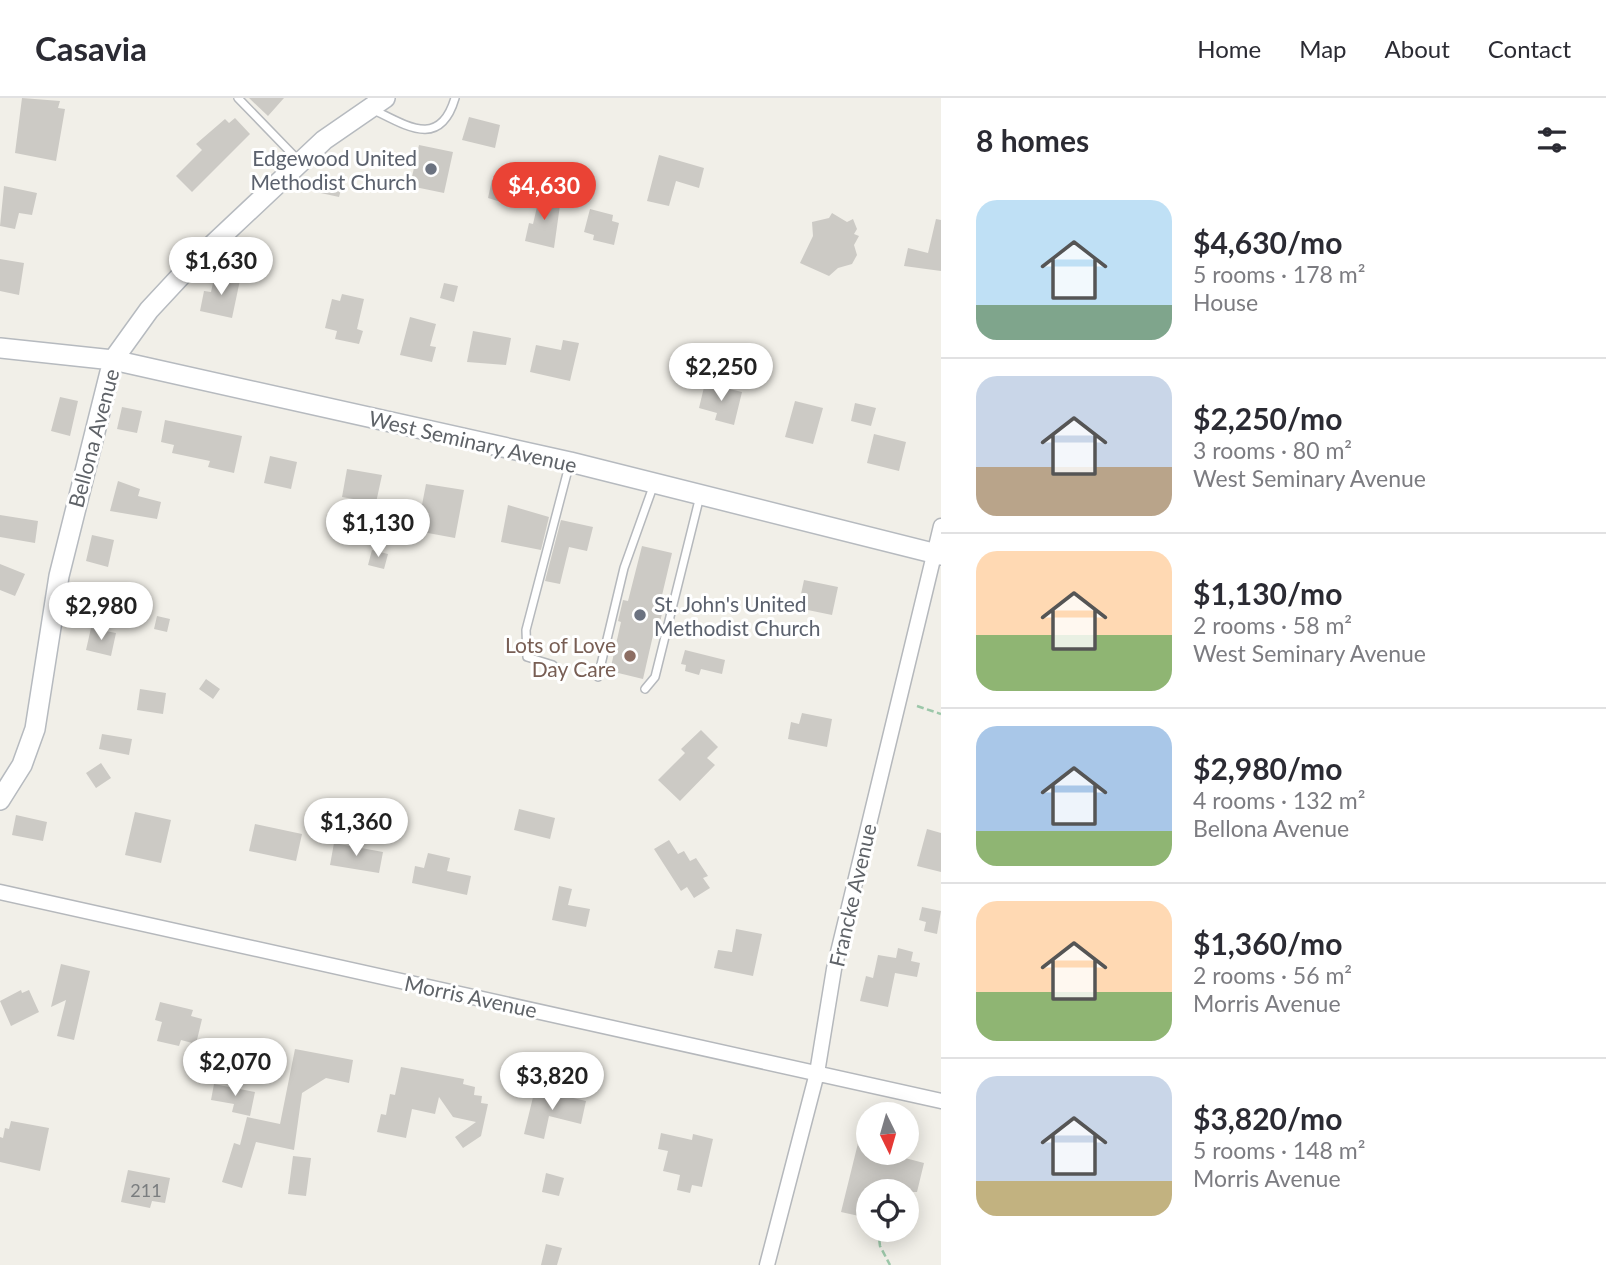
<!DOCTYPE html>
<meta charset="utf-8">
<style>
:root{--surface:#fff;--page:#f7f7f7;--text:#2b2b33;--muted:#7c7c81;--line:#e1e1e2;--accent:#ea4335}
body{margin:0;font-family:Lato,sans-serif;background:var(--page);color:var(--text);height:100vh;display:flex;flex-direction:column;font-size:26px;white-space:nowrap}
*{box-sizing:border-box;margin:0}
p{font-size:23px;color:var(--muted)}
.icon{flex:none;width:38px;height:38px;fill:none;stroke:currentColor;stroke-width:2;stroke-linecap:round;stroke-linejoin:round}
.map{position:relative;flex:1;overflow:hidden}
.side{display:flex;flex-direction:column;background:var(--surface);width:665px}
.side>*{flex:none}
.needle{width:46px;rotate:175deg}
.tools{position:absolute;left:856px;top:1004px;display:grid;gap:14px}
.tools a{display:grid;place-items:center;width:63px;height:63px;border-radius:50%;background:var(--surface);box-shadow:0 4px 18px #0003;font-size:35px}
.price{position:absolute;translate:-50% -60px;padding:0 16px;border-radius:24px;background:#fff;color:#222;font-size:23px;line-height:46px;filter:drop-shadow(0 2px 4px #0008)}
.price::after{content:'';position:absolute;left:50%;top:42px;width:21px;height:16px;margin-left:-10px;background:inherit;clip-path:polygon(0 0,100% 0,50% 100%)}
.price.current{background:var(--accent);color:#fff}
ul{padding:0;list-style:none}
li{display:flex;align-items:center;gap:21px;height:175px;padding:0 35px}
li+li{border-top:2px solid var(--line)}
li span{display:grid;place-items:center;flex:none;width:196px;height:140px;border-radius:21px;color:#555}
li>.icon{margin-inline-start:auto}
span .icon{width:84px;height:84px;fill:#fffc;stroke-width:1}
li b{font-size:30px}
h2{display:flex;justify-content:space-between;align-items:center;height:84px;padding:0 35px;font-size:30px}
header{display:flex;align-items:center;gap:42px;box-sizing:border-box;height:98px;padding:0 35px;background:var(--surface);border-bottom:2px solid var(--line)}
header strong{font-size:33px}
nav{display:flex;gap:38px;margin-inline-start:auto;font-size:24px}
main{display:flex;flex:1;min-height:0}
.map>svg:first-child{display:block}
.building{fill:#cccac5}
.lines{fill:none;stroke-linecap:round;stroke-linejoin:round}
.lane-casing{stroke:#b5b8bc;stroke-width:10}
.street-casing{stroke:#b5b8bc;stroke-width:17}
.secondary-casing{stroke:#b6babf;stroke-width:22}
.path{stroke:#9cc7a9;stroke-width:2.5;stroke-dasharray:7 3.5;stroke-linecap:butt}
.lane{stroke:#fff;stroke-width:7}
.street{stroke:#fff;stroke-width:14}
.secondary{stroke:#fff;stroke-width:19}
.worship-dot{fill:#6b7280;stroke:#fff;stroke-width:2.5}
.education-dot{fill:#8d6e63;stroke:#fff;stroke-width:2.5}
.labels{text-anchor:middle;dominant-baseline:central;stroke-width:6;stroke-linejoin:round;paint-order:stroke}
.number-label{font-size:18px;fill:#7a7d7f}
.worship-label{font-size:21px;fill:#5b616d;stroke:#fff;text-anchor:end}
.street-label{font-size:21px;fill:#5f6368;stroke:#fff}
.education-label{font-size:21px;fill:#785e54;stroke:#fff;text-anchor:end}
</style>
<header>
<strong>Casavia</strong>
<nav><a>Home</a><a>Map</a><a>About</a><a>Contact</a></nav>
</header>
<main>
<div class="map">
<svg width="941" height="1167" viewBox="0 0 941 1167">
<rect width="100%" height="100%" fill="#f1efe8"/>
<!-- building -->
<path class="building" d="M22,0L60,3L58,10L65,11L56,63L15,55Z
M249,0H284L268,18Z
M469,19L500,27L495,50L462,42Z
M235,20L250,36L192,94L176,78L202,52L196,46L225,21L229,25Z
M419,47L453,54L444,95L410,88Z
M659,57L704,70L699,90L676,83L669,108L647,103Z
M320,78L343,84L339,99L316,94Z
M492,82L507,85L501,104L488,100Z
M4,88L37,95L32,117L19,115L15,131L0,128Z
M541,92L554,95L551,105L560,107L554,150L525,143L529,125L533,126Z
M590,111L613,117L612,123L619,125L614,147L593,142L594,137L584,134Z
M832,115L847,124L853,121L857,131L854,136L859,138L854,147L857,157L852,166L838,170L829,178L800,165L813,138L812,124L829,120Z
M936,121L941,122V173L904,168L908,150L928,155Z
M0,161L24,165L19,197L0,193Z
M215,176L240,182L232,220L200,213L204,193L211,194Z
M444,185L458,188L454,204L440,200Z
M342,196L364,201L357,231L363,233L359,246L335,241L337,233L325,230L332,201L340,203Z
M410,219L436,226L430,248L436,249L432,264L400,257Z
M473,233L511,240L506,267L467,264Z
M563,242L579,245L570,283L530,274L536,247L561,252Z
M705,285L742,294L734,327L715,322L717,315L699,310Z
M60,299L78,303L70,338L51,333Z
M795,303L823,310L813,346L785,339Z
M855,305L876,310L871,328L851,323Z
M122,309L142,313L137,335L117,331Z
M165,322L242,338L234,375L208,369L210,363L172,355L174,347L161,344Z
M874,336L906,344L899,373L867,365Z
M270,358L297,364L291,391L264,385Z
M347,371L382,377L374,414L357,411L359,402L342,399Z
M118,383L140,391L138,398L161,404L157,421L110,413Z
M426,386L464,392L455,440L417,433Z
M508,407L549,419L541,452L501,444Z
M0,417L38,423L35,445L0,439Z
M561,422L593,429L587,453L569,449L560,486L545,483Z
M92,437L114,442L108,469L86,463Z
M642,448L672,455L659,510L663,511L658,533H654L643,581L610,573L621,524L618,523L623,502L628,503Z
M372,452L388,456L384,471L368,467Z
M0,466L25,476L15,498L0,492Z
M804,482L838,489L832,517L798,510Z
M94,484L138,492L134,513L72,501L73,495H92Z
M157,518L170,521L167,534L154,531Z
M91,530L116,535L111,558L86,552Z
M685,552L725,562L722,576L701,571L699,577L685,573L686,567L681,566Z
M206,581L220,591L213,601L199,591Z
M140,591L166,595L163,616L137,612Z
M802,615L832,621L827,649L788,641L791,624L799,626Z
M701,632L718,649L707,660L715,667L680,703L658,682L685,655L681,651Z
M102,636L132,641L129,657L99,651Z
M101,665L111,680L96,690L86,675Z
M519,711L555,720L550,741L514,732Z
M135,714L171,722L161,765L125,757Z
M16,717L47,724L43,743L12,737Z
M255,726L302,736L296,763L249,753Z
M927,731L941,735V774L917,768Z
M669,742L678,756L684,753L690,763L696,760L708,778L703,780L710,790L694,800L687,789L681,793L654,751Z
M334,745L383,754L379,775L330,767Z
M428,755L450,760L447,773L471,778L467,797L412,785L415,768L424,770Z
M559,788L572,791L568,807L590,811L586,829L552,822Z
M922,809L941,813L937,836L924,833L926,824L919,822Z
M736,831L762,836L753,878L714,870L718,852L732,854Z
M898,850L913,854L911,863L920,865L917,879L895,875L888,909L860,903L866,878L873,880L878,857L896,860Z
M61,866L90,873L74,942L57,938L66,902L51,909Z
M21,892L22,895L29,892L39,914L11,928L0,903Z
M160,904L193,912L191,918L202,921L196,946L181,942L179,948L157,943L162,924L155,922Z
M295,951L353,962L349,985L326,980L302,995L294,1052L256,1044L242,1090L222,1084L234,1045L240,1047L247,1019L280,1026Z
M401,969L464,981L463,986L475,989L474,997L482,998L481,1005L488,1006L481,1038L463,1050L455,1039L476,1024L453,1019L439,999L435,1016L412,1011L406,1040L377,1034L381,1016L386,1017L390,996L395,997Z
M214,986L255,994L250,1018L232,1014L234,1006L211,1002Z
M535,991L586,1003L581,1026L549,1018L544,1041L524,1036Z
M11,1023L49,1030L40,1073L0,1064V1039L3,1040L5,1030L9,1031Z
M863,1025L868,1026V1055H886L924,1065L917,1094H868V1120L841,1114Z
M661,1035L692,1042L693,1036L713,1041L702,1089L692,1087L690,1095L677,1092L680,1077L663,1073L668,1053L658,1051Z
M293,1058L311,1060L306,1098L288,1096Z
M128,1072L170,1080L165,1105L152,1103L150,1110L121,1104Z
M546,1075L564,1080L559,1098L542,1094Z
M546,1146L562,1150L557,1167H541Z"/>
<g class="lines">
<!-- lane casing -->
<g class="lane-casing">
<path id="lane" d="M238,0L300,64
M372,11C407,28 440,51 455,0
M553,567L527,559L526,532L570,364
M598,579L624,470L654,386
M645,591L655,579L700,398"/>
</g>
<!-- street casing -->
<g class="street-casing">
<path id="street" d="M0,794L941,1003
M767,1167L817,975L834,871L941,428"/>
</g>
<!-- secondary casing -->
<g class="secondary-casing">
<path id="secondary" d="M0,250L113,262L570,364L941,457
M0,702L22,667L35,631L59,478L113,262L149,212L189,169L324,42L385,0"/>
</g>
<!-- path -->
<path class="path" d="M917,608L941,616
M878,1132L880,1148L890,1167"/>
<!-- lane -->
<use href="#lane" class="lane"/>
<!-- street -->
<use href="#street" class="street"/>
<!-- secondary -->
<use href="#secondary" class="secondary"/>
</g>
<!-- markers -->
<g class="worship-dot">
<circle cx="431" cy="71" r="7"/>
<circle cx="640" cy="517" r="7"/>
</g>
<circle class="education-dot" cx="630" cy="558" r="7"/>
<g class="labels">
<!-- number labels -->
<g class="number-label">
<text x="146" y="1092">211</text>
</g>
<!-- worship labels -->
<g class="worship-label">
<text x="417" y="59">Edgewood United<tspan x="417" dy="24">Methodist Church</tspan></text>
<text x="654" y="505" text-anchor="start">St. John's United<tspan x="654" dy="24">Methodist Church</tspan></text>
</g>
<!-- street labels -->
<g class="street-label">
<text transform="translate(93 340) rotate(-75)">Bellona Avenue</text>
<text transform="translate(473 343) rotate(13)">West Seminary Avenue</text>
<text transform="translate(852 797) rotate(-77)">Francke Avenue</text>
<text transform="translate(471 898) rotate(12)">Morris Avenue</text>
</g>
<!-- education labels -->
<g class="education-label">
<text x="616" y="546">Lots of Love<tspan x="616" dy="24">Day Care</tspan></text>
</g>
</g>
</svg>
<div class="tools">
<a><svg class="needle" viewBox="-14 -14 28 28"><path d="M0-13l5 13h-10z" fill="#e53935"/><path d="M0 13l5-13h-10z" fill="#7c7c81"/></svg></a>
<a><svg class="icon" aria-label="locate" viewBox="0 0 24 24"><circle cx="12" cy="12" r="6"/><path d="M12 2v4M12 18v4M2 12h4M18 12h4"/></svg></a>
</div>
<b class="price current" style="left:544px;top:124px">$4,630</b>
<b class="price" style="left:221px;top:199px">$1,630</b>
<b class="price" style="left:721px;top:305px">$2,250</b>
<b class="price" style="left:378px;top:461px">$1,130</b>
<b class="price" style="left:101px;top:544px">$2,980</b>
<b class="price" style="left:356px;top:760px">$1,360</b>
<b class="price" style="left:235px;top:1000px">$2,070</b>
<b class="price" style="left:552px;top:1014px">$3,820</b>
</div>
<section class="side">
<h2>8 homes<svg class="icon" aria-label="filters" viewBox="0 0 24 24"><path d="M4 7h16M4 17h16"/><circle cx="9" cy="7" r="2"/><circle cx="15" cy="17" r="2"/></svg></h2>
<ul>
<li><span style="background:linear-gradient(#bfe0f5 75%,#7fa58c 0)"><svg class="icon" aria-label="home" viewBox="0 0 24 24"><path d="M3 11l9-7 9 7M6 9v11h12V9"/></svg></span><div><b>$4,630/mo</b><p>5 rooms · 178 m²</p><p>House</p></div></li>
<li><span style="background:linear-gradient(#c9d6e8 65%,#b9a48a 0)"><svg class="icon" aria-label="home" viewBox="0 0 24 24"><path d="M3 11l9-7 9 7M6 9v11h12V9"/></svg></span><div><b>$2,250/mo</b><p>3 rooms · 80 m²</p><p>West Seminary Avenue</p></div></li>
<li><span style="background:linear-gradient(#ffd9b3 60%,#8fb573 0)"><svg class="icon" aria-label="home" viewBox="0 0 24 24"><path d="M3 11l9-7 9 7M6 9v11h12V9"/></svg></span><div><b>$1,130/mo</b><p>2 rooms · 58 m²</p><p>West Seminary Avenue</p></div></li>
<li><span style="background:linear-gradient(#a9c7e8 75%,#8fb573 0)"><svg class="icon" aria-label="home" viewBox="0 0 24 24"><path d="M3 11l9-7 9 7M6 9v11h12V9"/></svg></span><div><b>$2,980/mo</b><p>4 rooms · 132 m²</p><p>Bellona Avenue</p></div></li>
<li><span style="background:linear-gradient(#ffd9b3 65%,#8fb573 0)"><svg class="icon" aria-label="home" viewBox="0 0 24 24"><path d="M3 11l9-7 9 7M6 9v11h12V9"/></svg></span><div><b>$1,360/mo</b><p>2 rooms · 56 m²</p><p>Morris Avenue</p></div></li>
<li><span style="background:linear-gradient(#c9d6e8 75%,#c2b280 0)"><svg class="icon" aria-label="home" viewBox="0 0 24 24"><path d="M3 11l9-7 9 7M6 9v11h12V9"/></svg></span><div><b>$3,820/mo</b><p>5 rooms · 148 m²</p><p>Morris Avenue</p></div></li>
</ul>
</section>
</main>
